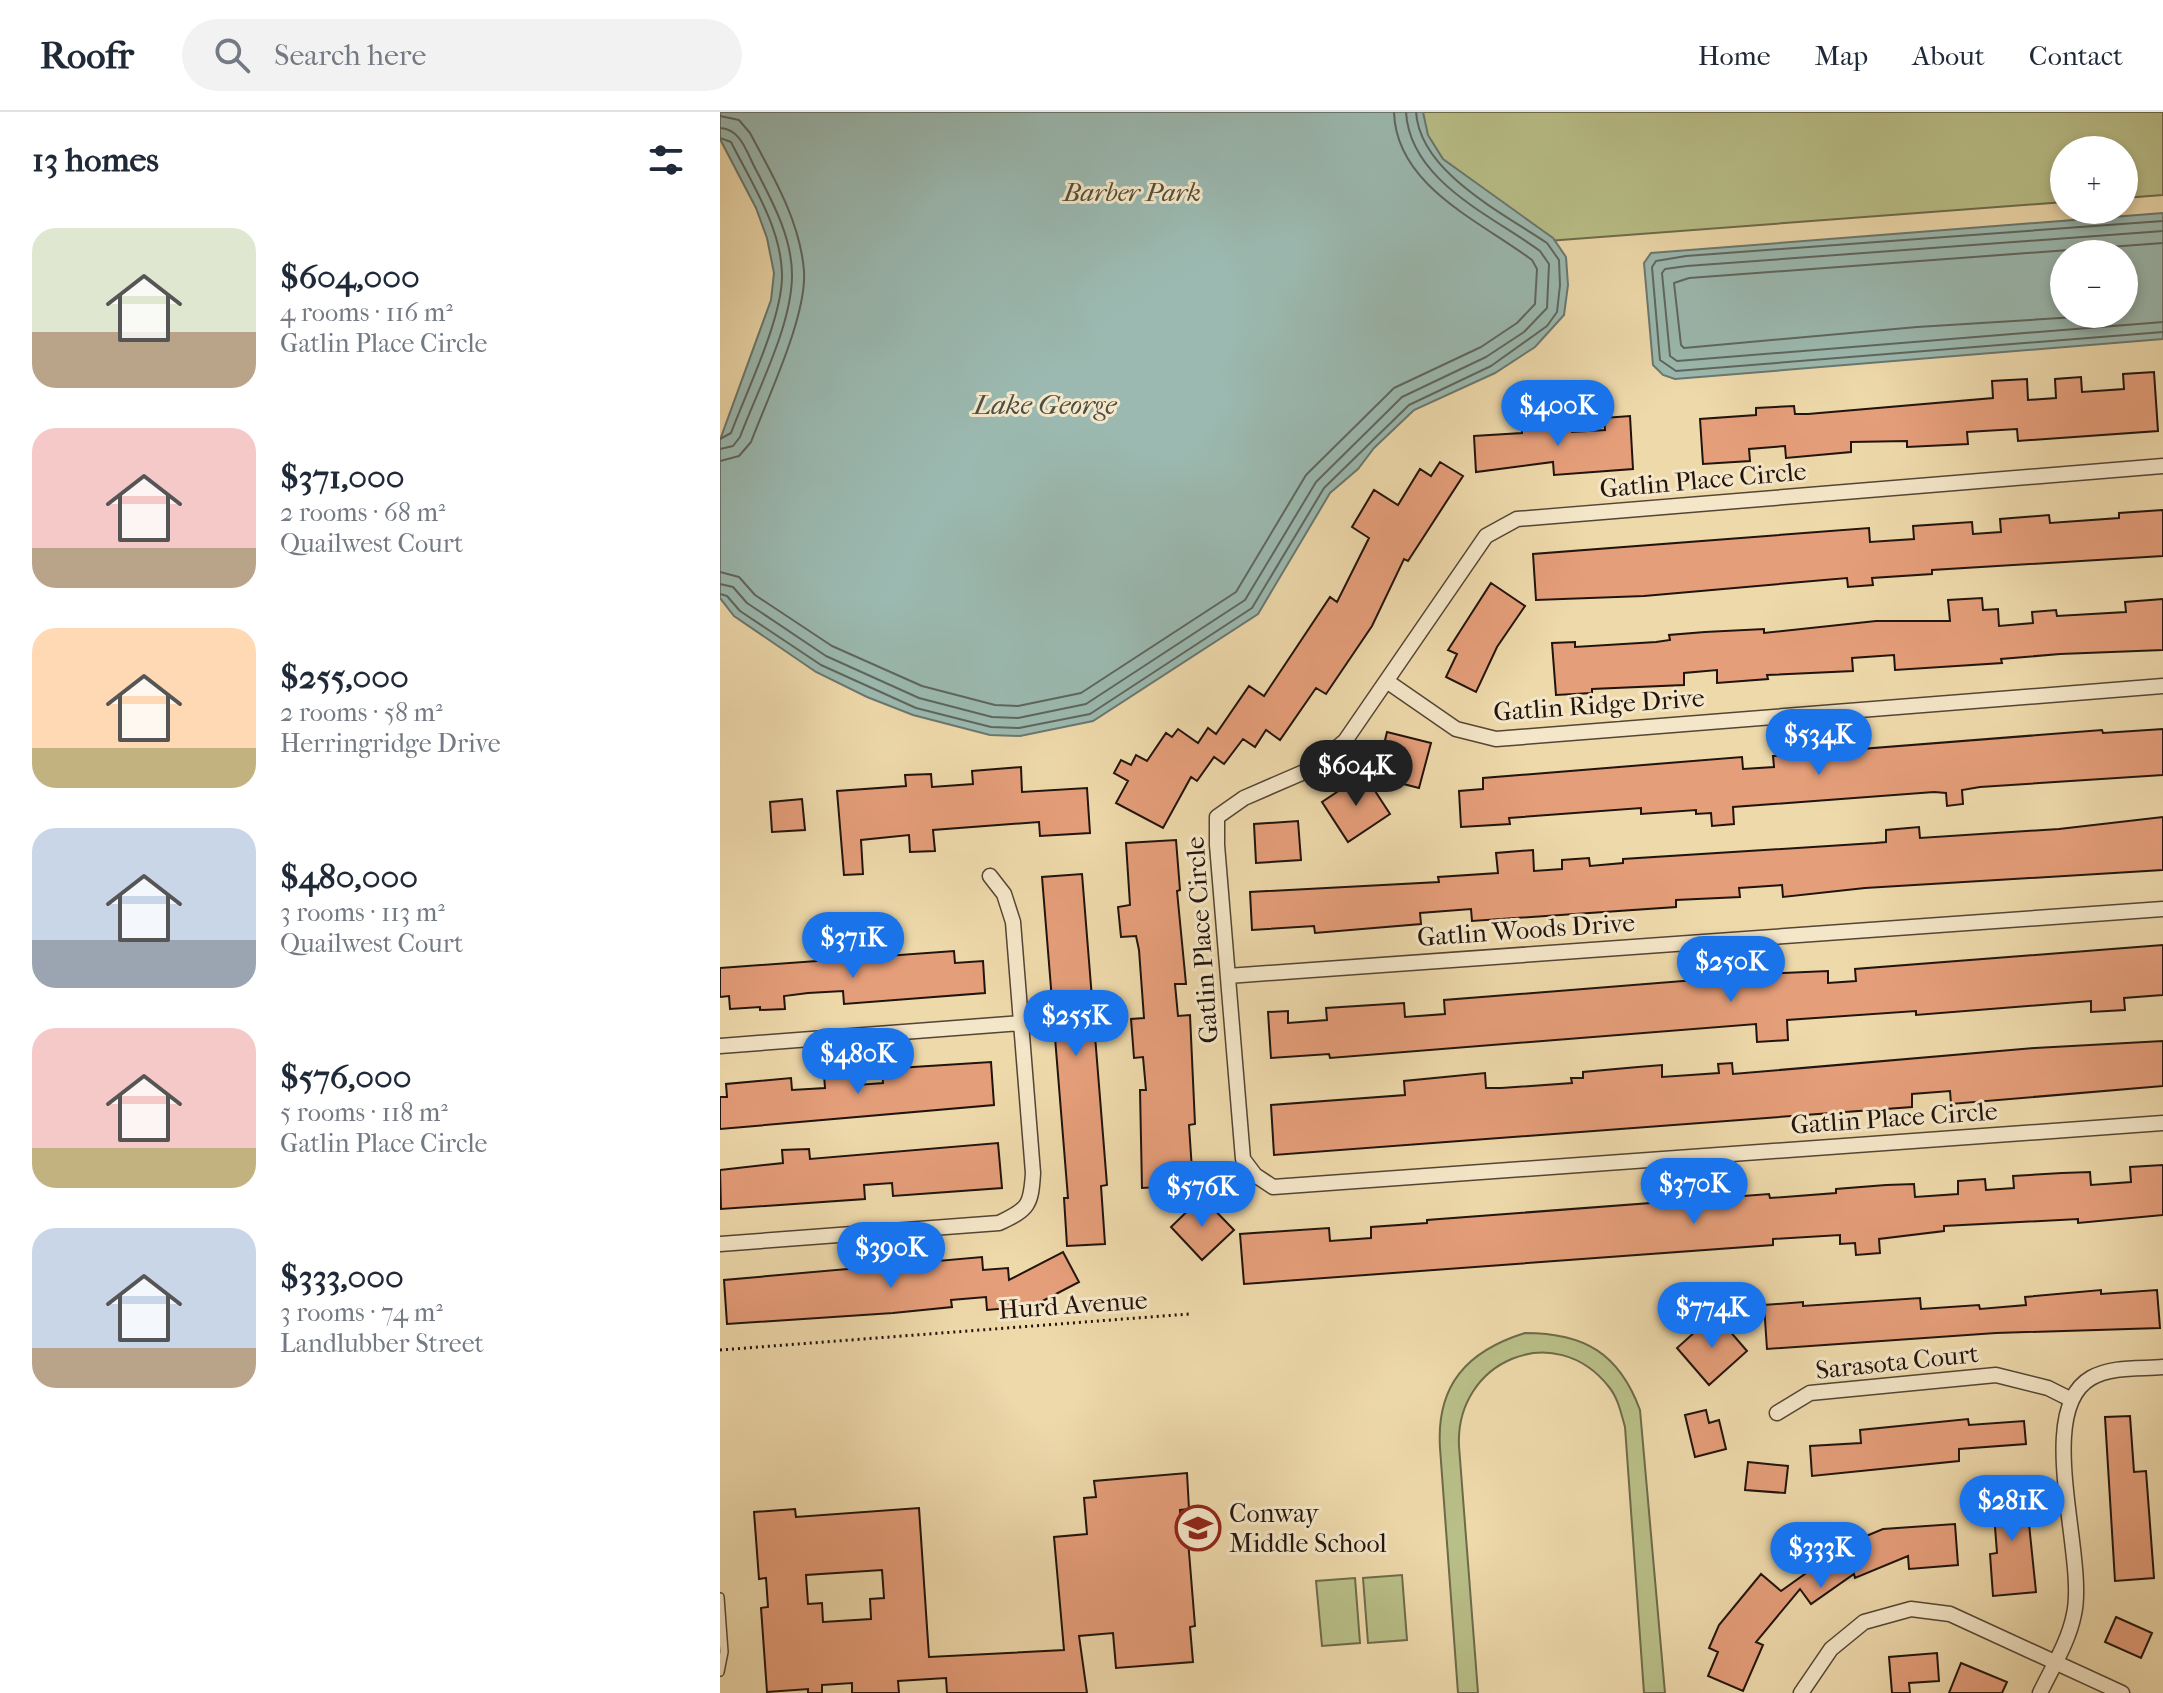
<!DOCTYPE html>
<meta charset="utf-8">
<style>
:root{--surface:#fff;--page:#f2f2f3;--text:#1f2937;--muted:#747a83;--line:#e0e1e3;--accent:#1a73e8}
body{margin:0;font-family:"IM FELL French Canon",serif;background:var(--page);color:var(--text);height:100vh;display:flex;flex-direction:column;font-size:30px;white-space:nowrap}
*{box-sizing:border-box;margin:0}
p{font-size:26px;color:var(--muted)}
.icon{flex:none;width:44px;height:44px;fill:none;stroke:currentColor;stroke-width:2;stroke-linecap:round;stroke-linejoin:round}
.map{position:relative;flex:1;overflow:hidden}
.side{display:flex;flex-direction:column;background:var(--surface);width:720px}
.side>*{flex:none}
.buttons{position:absolute;left:1330px;top:24px;display:grid;gap:16px}
.buttons a{display:grid;place-items:center;width:88px;height:88px;border-radius:50%;background:var(--surface);box-shadow:0 4px 12px #0003;font-size:40px}
.price{position:absolute;translate:-50% -68px;padding:0 18px;border-radius:28px;background:var(--accent);color:#fff;font-size:26px;line-height:52px;filter:drop-shadow(0 2px 4px #0008)}
.price::after{content:'';position:absolute;left:50%;top:48px;width:24px;height:18px;margin-left:-12px;background:inherit;clip-path:polygon(0 0,100% 0,50% 100%)}
.price.selected{background:#222;color:#fff}
ul{padding:0;list-style:none}
li{display:flex;align-items:center;gap:24px;height:200px;padding:0 32px}
li span{display:grid;place-items:center;flex:none;width:224px;height:160px;border-radius:24px;color:#555}
li>.icon{margin-inline-start:auto}
span .icon{width:96px;height:96px;fill:#fffc;stroke-width:1}
li b{font-size:34px}
h2{display:flex;justify-content:space-between;align-items:center;height:96px;padding:0 32px;font-size:34px}
header{display:flex;align-items:center;gap:48px;box-sizing:border-box;height:112px;padding:0 40px;background:var(--surface);border-bottom:2px solid var(--line)}
header strong{font-size:38px}
nav{display:flex;gap:44px;margin-inline-start:auto;font-size:28px}
.search{width:560px;height:72px;background:var(--page);display:flex;align-items:center;gap:20px;box-sizing:border-box;padding:0 28px;border-radius:44px;color:var(--muted);font-size:30px}
main{display:flex;flex:1;min-height:0}
.map>svg:first-child{display:block}
.green{fill:#b9bf88;stroke:#6d6a4a;stroke-width:2}
.water{fill:#9bb9b0;stroke:#6a776f;stroke-width:2;fill-rule:evenodd}
.lines{fill:none;stroke-linecap:round;stroke-linejoin:round}
.shore{stroke:#5e665e;stroke-width:2}
.building{fill:#e59e7a;stroke:#21140d;stroke-width:2;fill-rule:evenodd}
.service-casing{stroke:#544534;stroke-width:10}
.minor-casing{stroke:#544534;stroke-width:17}
.path{stroke:#21140d;stroke-width:3;stroke-dasharray:2 4;stroke-linecap:butt}
.service{stroke:#f4e6c8;stroke-width:7}
.minor{stroke:#f4e6c8;stroke-width:14}
.labels{text-anchor:middle;dominant-baseline:central;stroke-width:6;stroke-linejoin:round;paint-order:stroke}
.park-label{font-size:26px;font-style:italic;fill:#565038;stroke:#f4e6c8}
.street-label{font-size:26px;fill:#21140d;stroke:#f4e6c8}
.poi-label{font-size:26px;fill:#21140d;stroke:#f4e6c8;text-anchor:start}
.water-label{font-size:28px;font-style:italic;fill:#4c4e46;stroke:#f4e6c8}
</style>
<header>
<strong>Roofr</strong>
<div class="search"><svg class="icon" aria-label="search" viewBox="0 0 24 24"><circle cx="10" cy="10" r="6"/><path d="M15 15l6 6"/></svg>Search here</div>
<nav><a>Home</a><a>Map</a><a>About</a><a>Contact</a></nav>
</header>
<main>
<section class="side">
<h2>13 homes<svg class="icon" aria-label="filters" viewBox="0 0 24 24"><path d="M4 7h16M4 17h16"/><circle cx="9" cy="7" r="2"/><circle cx="15" cy="17" r="2"/></svg></h2>
<ul>
<li><span style="background:linear-gradient(#dfe7d0 65%,#b9a48a 0)"><svg class="icon" aria-label="home" viewBox="0 0 24 24"><path d="M3 11l9-7 9 7M6 9v11h12V9"/></svg></span><div><b>$604,000</b><p>4 rooms · 116 m²</p><p>Gatlin Place Circle</p></div></li>
<li><span style="background:linear-gradient(#f6c9c9 75%,#b9a48a 0)"><svg class="icon" aria-label="home" viewBox="0 0 24 24"><path d="M3 11l9-7 9 7M6 9v11h12V9"/></svg></span><div><b>$371,000</b><p>2 rooms · 68 m²</p><p>Quailwest Court</p></div></li>
<li><span style="background:linear-gradient(#ffd9b3 75%,#c2b280 0)"><svg class="icon" aria-label="home" viewBox="0 0 24 24"><path d="M3 11l9-7 9 7M6 9v11h12V9"/></svg></span><div><b>$255,000</b><p>2 rooms · 58 m²</p><p>Herringridge Drive</p></div></li>
<li><span style="background:linear-gradient(#c9d6e8 70%,#9aa5b1 0)"><svg class="icon" aria-label="home" viewBox="0 0 24 24"><path d="M3 11l9-7 9 7M6 9v11h12V9"/></svg></span><div><b>$480,000</b><p>3 rooms · 113 m²</p><p>Quailwest Court</p></div></li>
<li><span style="background:linear-gradient(#f6c9c9 75%,#c2b280 0)"><svg class="icon" aria-label="home" viewBox="0 0 24 24"><path d="M3 11l9-7 9 7M6 9v11h12V9"/></svg></span><div><b>$576,000</b><p>5 rooms · 118 m²</p><p>Gatlin Place Circle</p></div></li>
<li><span style="background:linear-gradient(#c9d6e8 75%,#b9a48a 0)"><svg class="icon" aria-label="home" viewBox="0 0 24 24"><path d="M3 11l9-7 9 7M6 9v11h12V9"/></svg></span><div><b>$333,000</b><p>3 rooms · 74 m²</p><p>Landlubber Street</p></div></li>
</ul>
</section>
<div class="map">
<svg width="1443" height="1581" viewBox="0 0 1443 1581">
<rect width="100%" height="100%" fill="#eed9ab"/>
<filter id="stains"><feTurbulence type="fractalNoise" baseFrequency=".0025" numOctaves="4"/><feColorMatrix values="0 0 0 0 .2 0 0 0 0 .09 0 0 0 0 .02 0 0 0 .5 -.17"/></filter>
<radialGradient id="worn" r=".72"><stop offset=".6" stop-color="#630" stop-opacity="0"/><stop offset="1" stop-color="#630" stop-opacity=".3"/></radialGradient>
<!-- green -->
<path class="green" d="M323,0H1443V83L1404,86V38H1344V90L338,166Z
M805,1221C864,1221 899,1241 920,1298L945,1581H924L905,1315C901,1301 898,1286 889,1275C835,1206 735,1249 739,1334L758,1581H738L720,1336C716,1273 747,1239 805,1221Z
M682,1463L687,1528L648,1531L643,1466Z
M635,1466L640,1531L602,1534L596,1469Z"/>
<!-- water -->
<path class="water" d="M0,0H703L708,23L723,47L833,126L846,145L848,173L844,203L815,235L775,261L694,298L654,336L638,357L610,381L538,502L373,609L300,624L270,623L193,603L147,585L96,560L14,504L0,486V328L51,188L54,161L47,126L36,96L0,27Z
M1443,101V227L955,267L943,263L933,253L924,151L931,141ZM1404,142V202H1344V142Z"/>
<g class="lines">
<!-- shore -->
<path class="shore" d="M0,4L19,8L30,21C53,64 80,109 84,159C87,204 48,285 31,330L19,344L0,349
M0,16C20,17 26,38 34,54C51,87 72,124 72,163C72,213 38,277 20,325L13,334L0,337
M0,26L11,30C31,70 61,115 62,162C63,205 27,278 11,321L0,327
M1443,109L966,144L936,149L932,155L940,248L956,259L1443,220
M1443,119L967,154L945,157L942,161L950,244L957,249L1443,210
M1404,202L1197,215L964,236L961,233L954,171L969,166L1443,131
M0,460L19,465L35,483L112,534L202,574L275,593L298,594L361,581L516,480L586,363L674,276L761,235L797,211L815,192L817,157L812,148C760,109 676,74 674,0
M0,472L13,475L27,491L106,544L199,586L272,605L298,606L366,592L525,488L596,370L682,285L766,245L804,220L827,196L829,152L820,139C771,103 690,69 686,0
M0,482L7,484L20,499L101,553L196,596L271,615L299,616L370,602L532,496L604,376L689,293L771,254L827,214L837,200L840,173L839,148L827,131C781,100 700,60 696,0"/>
</g>
<!-- building -->
<path class="building" d="M1434,260L1438,319L1298,329L1297,317L1247,320L1248,332L1187,335V329L1131,330V340L1066,346L1065,334L1029,337L1030,349L983,352L980,307L1036,303V296L1074,294L1075,302H1088L1273,286L1272,269L1307,267L1308,288L1336,286L1335,267L1361,265L1362,280L1404,277L1403,262Z
M826,301L827,318L852,316V320L885,318L884,306L910,304L913,357L834,363L833,350L756,360L754,324L802,321L801,303Z
M720,350L743,364L688,449L684,447L652,514L606,582L596,576L560,628L546,618L535,635L523,627L504,652L494,645L477,669L471,665L443,716L396,691L408,669L394,661L401,648L411,653L416,643L427,649L446,621L452,625L458,617L478,631L488,616L496,622L529,574L544,584L610,485L617,490L649,426L632,415L654,378L678,393L700,357L711,364Z
M1443,398V444L1212,458V462L1152,466L1153,473L1128,475L1127,466L924,484L816,488L813,442L1149,416L1150,430L1194,427L1193,414L1252,410L1253,422L1281,420L1280,407L1329,403L1330,411L1399,406V401Z
M771,471L805,494L777,535L756,580L726,565L737,542L728,538Z
M1262,486L1263,498L1278,497L1279,514L1313,511L1312,500L1336,498L1337,504L1406,500L1405,490L1443,487V538L1340,542L1281,547L1282,551L1175,558L1174,543L1132,546L1133,559L1047,563L1048,567L997,571V558L964,561V573L872,577V581L836,583L832,531L855,530V535L936,530L950,528L949,523L985,520L1044,517V521L1156,509H1230L1228,488Z
M1443,617V663L1260,675L1242,678L1243,692L1227,694L1226,681L1214,680L1013,695L1014,712L992,714L991,701L976,702V698L921,702V696L789,706L790,712L741,715L739,679L763,677V666L1022,645L1023,657L1054,655L1053,644L1382,618L1383,621Z
M667,620L711,631L699,676L656,665Z
M301,655L302,680L367,676L370,721L320,724L319,710L213,718L215,739L190,740L189,723L141,728L143,762L124,763L117,679L186,674L185,663L211,662L212,675L253,672L252,659Z
M644,662L670,702L628,730L602,690Z
M82,687L85,718L52,720L50,690Z
M1443,705V758L1145,776L1063,785L1062,773L1019,776L1020,785L956,788V795L752,809L751,797L700,801L701,812L595,821L594,814L532,818L530,780L719,770L718,765L778,761L776,741L813,738L814,759L842,757V748L869,746L870,754L903,751V747L1155,731L1166,730V718L1199,715L1200,726L1339,717Z
M578,709L581,748L536,751L534,712Z
M456,728L460,778L457,779L466,872H455L458,904L470,903L475,1012L469,1013L473,1073L422,1076L420,978H426L423,945L414,946L411,907L424,906L419,838L416,824L401,825L398,795L410,793L406,731Z
M362,762L387,1073L381,1074L385,1132L347,1134L344,1086H348L322,765Z
M1443,833V883L1404,886L1405,898L1371,900V889L1196,903V899L1067,908L1068,928L1037,930L1036,912L610,946L609,942L551,946L548,900L568,899V911L607,908L606,896L684,891L685,905L725,902L724,888L1063,861L1108,859V871L1136,869L1135,857Z
M234,839L235,851L263,849L265,881L124,892L123,879L88,881L64,884L65,897L40,898V895L10,897L9,884L0,885V856Z
M1443,929V974L1231,992L1230,979L1192,982V995L554,1043L551,993L685,983L684,969L765,961L766,976H781L852,971L851,966H863V960L918,955L942,953V965L999,961L998,952L1012,951L1013,962L1315,936Z
M271,950L274,993L0,1017V985H7L6,972L71,966L72,978L105,976L104,963L136,961L137,973L163,971L162,957Z
M278,1031L282,1076L173,1084L172,1071L144,1073L145,1087L1,1097L0,1058L63,1051L62,1038L89,1037L90,1047Z
M1443,1053V1103L1358,1111V1107L1224,1114V1119L1159,1127L1160,1141L1136,1143L1135,1131L1120,1132V1123L1053,1127V1133L524,1172L520,1122L609,1116L610,1129L651,1126V1115L707,1111V1108L1049,1082L1050,1086L1116,1081V1077L1166,1073L1194,1072L1195,1085L1238,1082V1069L1265,1067L1266,1078L1294,1076L1293,1064L1342,1061L1370,1060L1371,1073L1411,1070L1410,1055Z
M482,1085L514,1118L482,1148L451,1115Z
M343,1140L359,1170L313,1194L267,1198L266,1185L231,1188L232,1195L173,1201L7,1212L4,1168L262,1145L263,1158L288,1156L289,1168Z
M1381,1178V1182L1437,1178L1440,1216L1276,1221L1047,1237L1044,1193L1083,1190V1194L1200,1186L1201,1197L1259,1193L1260,1197L1306,1193L1305,1185Z
M995,1202L1027,1239L989,1273L957,1236Z
M986,1298L989,1311L999,1308L1006,1337L975,1345L965,1303Z
M1410,1304L1414,1360L1426,1359L1434,1466L1395,1469L1385,1305Z
M1248,1307L1249,1313L1304,1309L1306,1332L1239,1337V1349L1092,1364L1090,1334L1141,1331L1140,1318Z
M1028,1350L1068,1354L1065,1381L1025,1378Z
M467,1361L469,1397L460,1398L462,1428H468L475,1514L470,1515L473,1550L396,1556L393,1521L359,1524L367,1581H227L226,1566L178,1569L179,1581H132V1571L102,1573V1581H88V1577L47,1580L41,1496L48,1495L46,1466L39,1467L34,1400L75,1397L76,1405L199,1396L209,1545L344,1538L334,1425L367,1422L364,1386L376,1385L374,1369ZM162,1458L164,1486L150,1487L151,1507L103,1510L102,1491L88,1492L86,1463Z
M1305,1373L1316,1480L1273,1484L1270,1442L1277,1441L1272,1376Z
M1235,1412L1238,1453L1189,1457L1188,1444L1135,1466L1134,1462L1091,1492L1080,1477L1036,1530L1043,1533L1023,1579L988,1564L998,1540L989,1536L999,1513L1041,1462L1061,1479L1127,1432L1163,1417Z
M1396,1505L1432,1521L1421,1546L1385,1530Z
M1217,1541L1219,1569L1189,1571L1190,1581H1172L1169,1545Z
M1241,1551L1287,1570L1282,1581H1229Z"/>
<g class="lines">
<!-- service casing -->
<g class="service-casing">
<path id="service" d="M0,1485L4,1540L0,1560"/>
</g>
<!-- minor casing -->
<g class="minor-casing">
<path id="minor" d="M1443,354L797,407L766,424L625,629L591,657L524,686L497,705V733L523,1047L535,1063L553,1075L1443,1011
M668,570L736,617L776,627L1443,574
M508,864L1443,797
M0,934L301,911
M0,1132L279,1111C309,1097 311,1093 313,1061L293,810L284,782L270,764
M1057,1301L1090,1281L1276,1263L1328,1276L1350,1287
M1081,1581L1111,1537L1144,1510L1191,1497L1230,1502L1402,1581
M1320,1581C1332,1556 1349,1529 1354,1502C1367,1445 1313,1299 1371,1266C1392,1254 1420,1257 1443,1255"/>
</g>
<!-- path -->
<path class="path" d="M0,1238L469,1202"/>
<!-- service -->
<use href="#service" class="service"/>
<!-- minor -->
<use href="#minor" class="minor"/>
</g>
<!-- icons -->
<defs>
<g id="school-ring" transform="scale(2.3)"><circle r="9.5" fill="#f4e6c8" stroke="#8f2418" stroke-width="1.5"/><path d="M0-5L7-2L0 1L-7-2ZM-4 1L0 2.5L4 1V4Q0 6-4 4Z" fill="#8f2418"/></g>
</defs>
<g fill-rule="evenodd">
<use href="#school-ring" x="478" y="1416"/>
</g>
<g class="labels">
<!-- park labels -->
<g class="park-label">
<text x="412" y="80">Barber Park</text>
</g>
<!-- street labels -->
<g class="street-label">
<text transform="translate(983 368) rotate(-5)">Gatlin Place Circle</text>
<text transform="translate(879 593) rotate(-4)">Gatlin Ridge Drive</text>
<text transform="translate(806 818) rotate(-4)">Gatlin Woods Drive</text>
<text transform="translate(482 828) rotate(-94)">Gatlin Place Circle</text>
<text transform="translate(1174 1006) rotate(-4)">Gatlin Place Circle</text>
<text transform="translate(353 1193) rotate(-4)">Hurd Avenue</text>
<text transform="translate(1177 1250) rotate(-6)">Sarasota Court</text>
</g>
<!-- poi labels -->
<g class="poi-label">
<text x="509" y="1401">Conway<tspan x="509" dy="30">Middle School</tspan></text>
</g>
<!-- water labels -->
<g class="water-label">
<text x="325" y="292">Lake George</text>
</g>
</g>
<rect width="100%" height="100%" filter="url(#stains)"/>
<rect width="100%" height="100%" fill="url(#worn)"/>
</svg>
<div class="buttons">
<a>+</a>
<a>−</a>
</div>
<b class="price" style="left:838px;top:336px">$400K</b>
<b class="price" style="left:1099px;top:665px">$534K</b>
<b class="price selected" style="left:636px;top:696px">$604K</b>
<b class="price" style="left:133px;top:868px">$371K</b>
<b class="price" style="left:1011px;top:892px">$250K</b>
<b class="price" style="left:356px;top:946px">$255K</b>
<b class="price" style="left:138px;top:984px">$480K</b>
<b class="price" style="left:974px;top:1114px">$370K</b>
<b class="price" style="left:482px;top:1117px">$576K</b>
<b class="price" style="left:171px;top:1178px">$390K</b>
<b class="price" style="left:992px;top:1238px">$774K</b>
<b class="price" style="left:1292px;top:1431px">$281K</b>
<b class="price" style="left:1101px;top:1478px">$333K</b>
</div>
</main>
